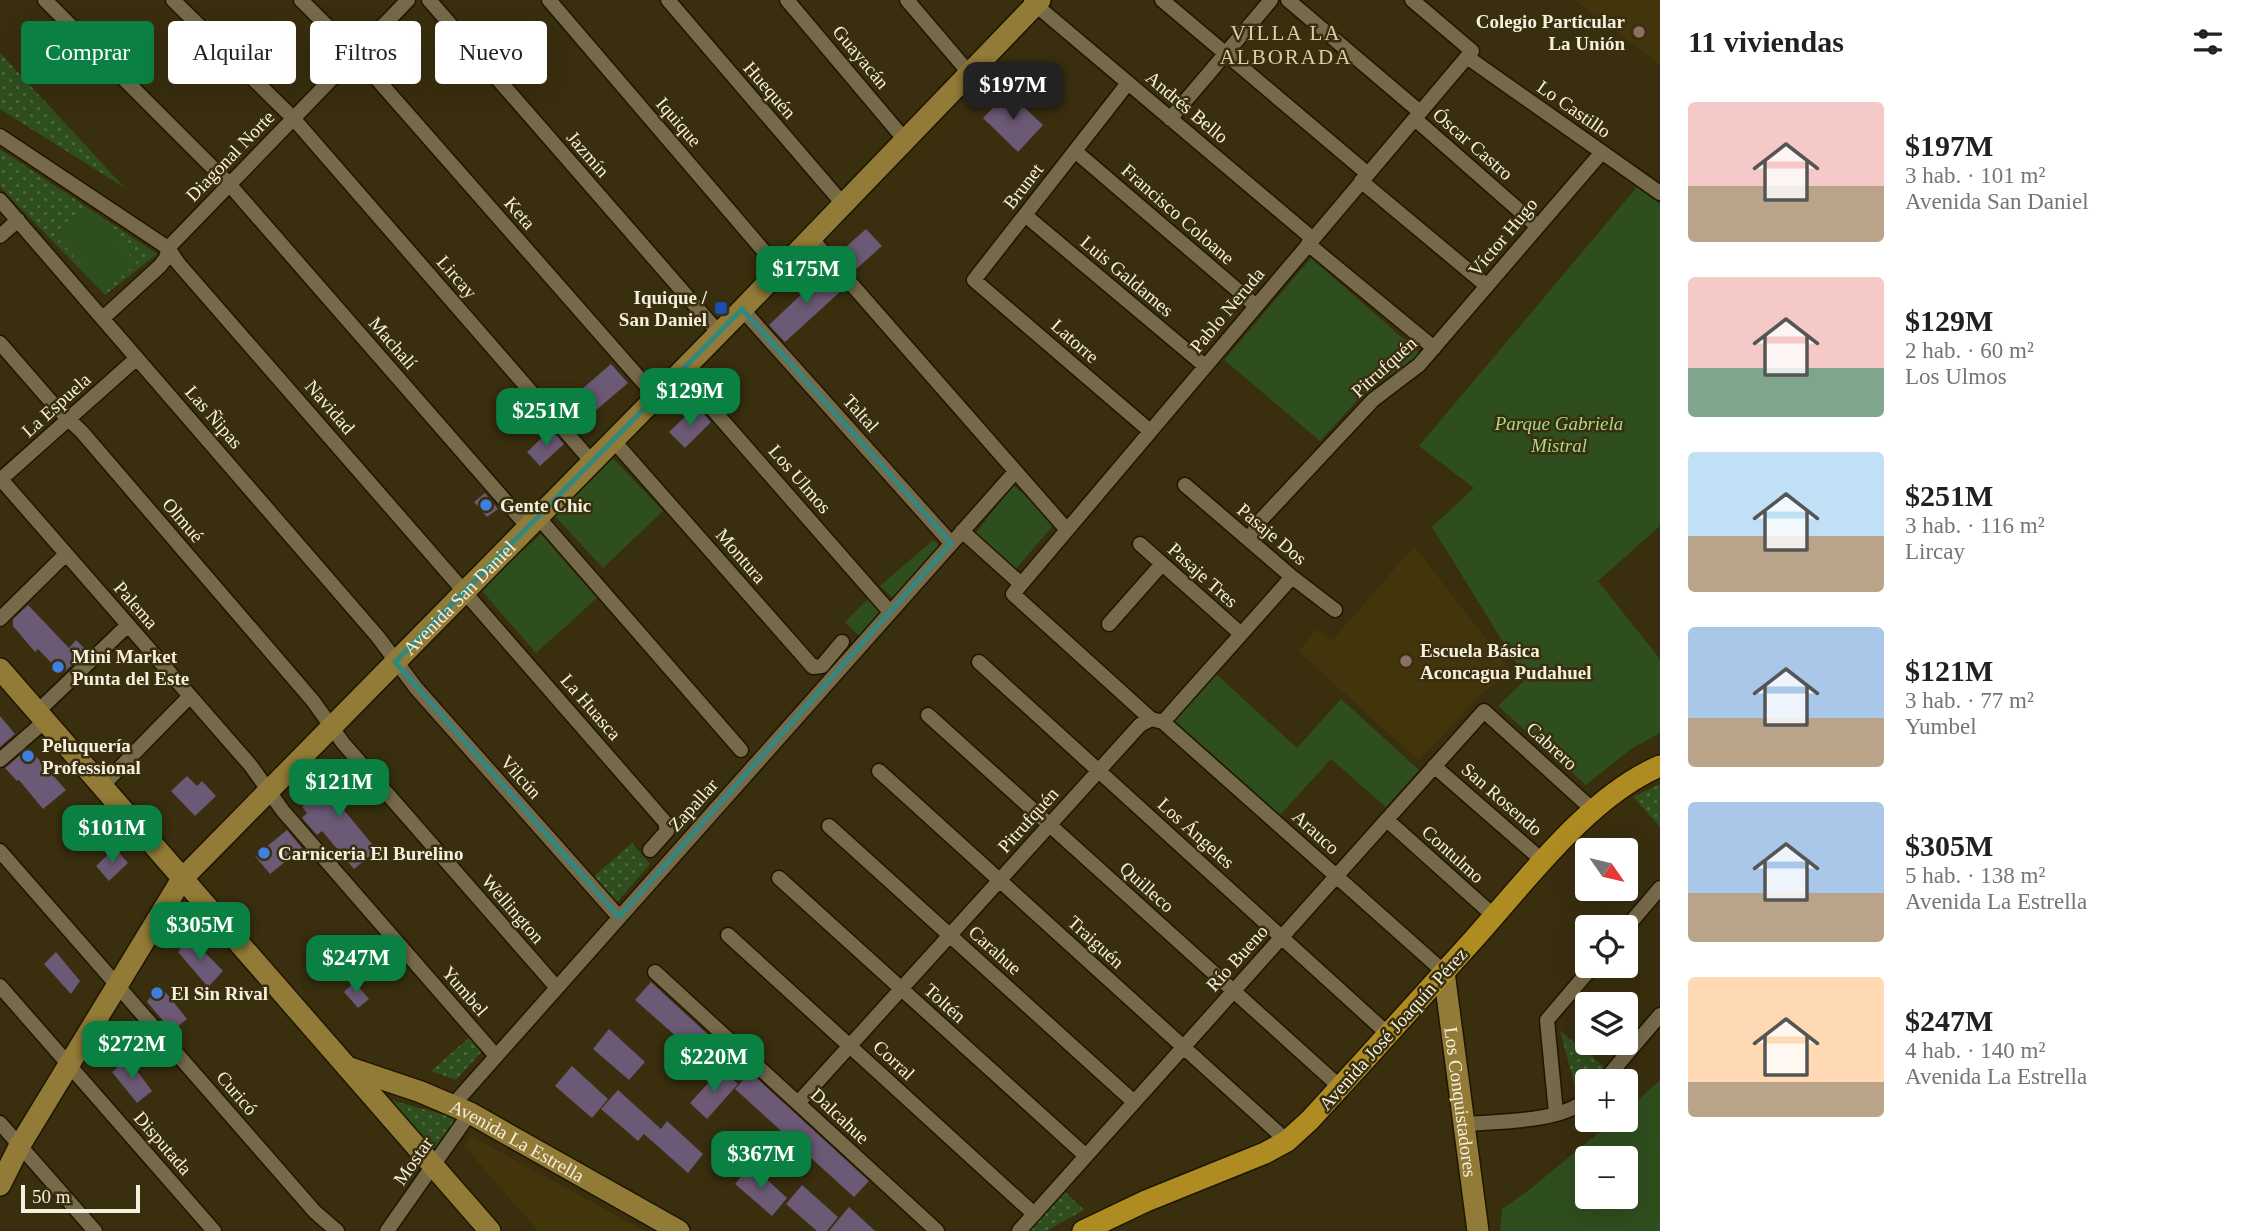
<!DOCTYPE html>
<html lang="es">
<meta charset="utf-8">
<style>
:root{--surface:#fff;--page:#f2f2f2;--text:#202124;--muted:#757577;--accent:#0b8043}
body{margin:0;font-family:"Times New Roman",serif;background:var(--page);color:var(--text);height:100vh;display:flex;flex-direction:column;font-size:26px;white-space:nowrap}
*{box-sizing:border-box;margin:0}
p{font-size:23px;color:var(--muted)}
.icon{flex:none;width:38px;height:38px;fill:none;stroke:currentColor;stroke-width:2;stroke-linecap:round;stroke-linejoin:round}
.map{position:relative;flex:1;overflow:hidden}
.side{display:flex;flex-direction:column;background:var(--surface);width:595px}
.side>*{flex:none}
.top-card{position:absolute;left:21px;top:21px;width:665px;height:63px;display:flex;gap:14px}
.needle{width:46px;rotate:124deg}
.buttons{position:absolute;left:1575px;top:838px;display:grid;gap:14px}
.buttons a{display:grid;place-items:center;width:63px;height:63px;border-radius:7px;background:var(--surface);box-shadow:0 7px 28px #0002;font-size:35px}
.scale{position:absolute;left:21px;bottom:18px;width:119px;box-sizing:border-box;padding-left:7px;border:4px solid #f5efdd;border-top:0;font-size:19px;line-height:24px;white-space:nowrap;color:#f5efdd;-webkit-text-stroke:5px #392e0e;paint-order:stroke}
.price{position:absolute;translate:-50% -60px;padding:0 16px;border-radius:14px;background:var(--accent);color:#fff;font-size:23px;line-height:46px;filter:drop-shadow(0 2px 4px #0008)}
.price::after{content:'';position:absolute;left:50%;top:42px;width:21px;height:16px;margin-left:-10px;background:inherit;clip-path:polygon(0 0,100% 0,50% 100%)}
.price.current{background:#222;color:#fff}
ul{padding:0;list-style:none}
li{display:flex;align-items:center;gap:21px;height:175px;padding:0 28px}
li span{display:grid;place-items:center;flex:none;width:196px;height:140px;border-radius:7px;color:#555}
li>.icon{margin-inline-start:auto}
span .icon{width:84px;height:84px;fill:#fffc;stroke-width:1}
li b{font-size:30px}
h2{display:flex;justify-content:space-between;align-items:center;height:84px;padding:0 28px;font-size:30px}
.chip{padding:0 24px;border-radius:7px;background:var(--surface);box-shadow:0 7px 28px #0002;font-size:24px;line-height:63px}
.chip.current{background:var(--accent);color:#fff}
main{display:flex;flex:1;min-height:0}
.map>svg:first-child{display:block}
.built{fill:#42340b}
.grass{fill:url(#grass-dots)}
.green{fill:#2f4e1e;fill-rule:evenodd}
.building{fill:#6c5975}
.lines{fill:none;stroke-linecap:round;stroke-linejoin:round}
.street-casing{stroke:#1f1601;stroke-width:17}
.secondary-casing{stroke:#1f1601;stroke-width:24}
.primary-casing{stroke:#1f1601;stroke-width:24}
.street{stroke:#766a4a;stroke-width:14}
.secondary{stroke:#927b36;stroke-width:21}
.primary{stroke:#af8c22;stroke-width:21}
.marked{fill:none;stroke:#32887f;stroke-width:5;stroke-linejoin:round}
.education-dot{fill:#8d6e63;stroke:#392e0e;stroke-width:2.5}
.transit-dot{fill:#1a4fb4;stroke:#392e0e;stroke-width:2.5}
.shop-dot{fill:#3f7fe0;stroke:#392e0e;stroke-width:2.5}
.labels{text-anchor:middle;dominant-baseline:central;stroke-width:5;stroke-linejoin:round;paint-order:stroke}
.poi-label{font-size:19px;font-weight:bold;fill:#f5efdd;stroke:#392e0e;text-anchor:start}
.street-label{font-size:19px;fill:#f5efdd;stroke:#392e0e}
.park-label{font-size:19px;font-style:italic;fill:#a4dc88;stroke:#392e0e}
.neighbourhood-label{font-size:21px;letter-spacing:2px;fill:#dcceab;stroke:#392e0e}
</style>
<main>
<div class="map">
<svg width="1660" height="1231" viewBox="0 0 1660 1231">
<defs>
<pattern id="grass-dots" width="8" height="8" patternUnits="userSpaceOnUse" patternTransform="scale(1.75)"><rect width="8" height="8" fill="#2f4e1e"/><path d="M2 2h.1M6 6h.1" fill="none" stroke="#4e683e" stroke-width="1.8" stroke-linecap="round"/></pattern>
</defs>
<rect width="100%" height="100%" fill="#392e0e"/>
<!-- built -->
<path class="built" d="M1575,0H1660V65Z
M1414,546L1511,671L1480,695L1419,761L1298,651L1317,629L1332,641Z
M471,1136L645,1231H538L464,1146Z"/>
<!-- grass -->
<path class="grass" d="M0,53L125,188L0,109Z
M0,149L157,254L105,295L0,187Z
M1660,784V827L1633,797Z
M632,843L650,864L617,902L593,877Z
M1560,1031L1605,1067L1592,1081L1587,1082V1087L1578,1097Z
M471,1036L483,1050L456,1080L431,1071Z
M390,1100L460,1119L437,1153Z
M1063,1190L1084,1210L1046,1231H1028Z"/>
<!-- green -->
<path class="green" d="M1637,187L1660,204V526L1598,581L1660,659V733L1631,749L1586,785L1498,706L1526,679L1432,527L1474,488L1419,446Z
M85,206L137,263L105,291L54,234Z
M1311,258L1421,354L1363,394L1320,441L1224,360Z
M611,456L663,511L603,568L551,512Z
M1013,485L1056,522L1015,570L975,534Z
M541,534L597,598L536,653L480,589Z
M933,540L941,547L893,598L880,586Z
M869,598L883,612L859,636L845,622Z
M1215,673L1297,748L1341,699L1419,770L1386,807L1331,759L1280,815L1173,719Z
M1660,1080V1231H1500L1502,1209L1529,1190L1614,1120H1626V1111ZM1587,1158H1626V1197H1587Z"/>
<!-- building -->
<path class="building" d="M1008,92L1043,125L1018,152L983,118Z
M866,229L882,246L853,272L838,254Z
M827,270L842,290L785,342L769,325Z
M611,364L628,383L575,428L560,408Z
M690,412H702L711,422L685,448L669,432Z
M551,429L564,444L540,466L527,452Z
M485,493L498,509L487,517L474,502Z
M28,605L69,648L76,640L87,651L62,674L38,649L35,652L13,626V619Z
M0,716L15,734L0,747Z
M25,751L32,752L66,790L43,809L19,780L17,781L5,768Z
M350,766L363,781L338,803L377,850L354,869L322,831L317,835L302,818L307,813L302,807Z
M187,776L197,786L202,781L216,796L195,816L171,791Z
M287,830L302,848L270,874L255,856Z
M115,848L128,863L109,881L96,866Z
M189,936L223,971L208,987L178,952Z
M56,952L80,981L71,994L44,964Z
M354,982L369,999L358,1008L344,992Z
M651,982L727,1052L712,1068L635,1000Z
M159,984L187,1019L172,1031L147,1002Z
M609,1029L645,1062L629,1080L593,1049Z
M128,1059L152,1091L137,1103L112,1072Z
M572,1066L608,1099L592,1118L555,1086Z
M721,1069L738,1084L707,1119L690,1103Z
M750,1072L869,1181L854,1197L735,1089Z
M618,1090L661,1129L667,1121L703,1154L688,1173L644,1134L638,1141L601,1109Z
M751,1165L787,1198L772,1216L735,1184Z
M802,1185L838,1217L827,1231H817L786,1204Z
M849,1207L875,1231H829Z"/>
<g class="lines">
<!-- street casing -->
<g class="street-casing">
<path id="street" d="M45,0L229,184L528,527
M173,0L293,118L592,462
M301,0L355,54L656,397
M429,0L719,333
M549,0L780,270
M668,0L843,204
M787,0L905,140
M907,0L970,74
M1162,0L1368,174
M1288,0L1420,112
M1031,1L1313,239
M1467,57L1660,193
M1128,83L974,280L1150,431
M1170,119L1271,0
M1415,119L1537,226
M0,136L168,248L178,263L665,822L667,831L650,850
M1075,151L1256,306
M1361,181L1487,286
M0,200L378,637L416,688L619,917
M1025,215L1205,366
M0,236L18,220
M811,238L1067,530
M1308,244L1434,348
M742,309L951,543
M103,318L160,266L166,258L168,248L408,0
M0,343L53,404L82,432L313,701L343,743L557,988
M680,372L890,612
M613,440L813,667L822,666L842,642
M0,478L251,766L283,811L496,1056
M0,480L137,358
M1185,485L1292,577L1335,610
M538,517L741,750
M962,531L1021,584
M1249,540L1259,522L1373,400L1419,365L1602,152
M1140,544L1241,634
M0,619L66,554
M1109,624L1162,564
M979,662L1388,1034
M37,712L128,625
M928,715L1340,1087
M1151,719L1013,594L1472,51L1412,0
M1163,722L1292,577
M0,760L45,721
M1434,766L1543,861
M879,771L1287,1141
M102,786L190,696
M1387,820L1494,916
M829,826L1134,1102
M0,851L315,1212L337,1231
M779,878L1086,1156
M1626,928L1660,888
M728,935L1034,1214
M655,972L937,1231
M0,986L214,1231
M1603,1082L1660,1015
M798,1103L1140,725L1151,719L1163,722L1444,972
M453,1105L1015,472
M1556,1113L1547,1020L1593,966
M0,1123L95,1231
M1464,1124C1499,1121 1560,1123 1587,1099
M387,1231L470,1113
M1019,1231L1484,711L1593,810"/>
</g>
<!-- secondary casing -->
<g class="secondary-casing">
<g id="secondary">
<path d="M0,669L490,1231"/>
<path id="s1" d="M1444,972L1478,1231"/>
<path id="s2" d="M347,1067L421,1092L470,1113L679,1231"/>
<path id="s3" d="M0,1185L20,1145L182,879L731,321L1040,0"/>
</g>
</g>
<!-- primary casing -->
<g class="primary-casing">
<path id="primary" d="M1083,1231L1146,1201L1265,1153L1287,1141L1310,1120C1365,1060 1420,999 1474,939C1526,881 1589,796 1660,766"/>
</g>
<!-- street -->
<use href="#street" class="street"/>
<!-- secondary -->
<use href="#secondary" class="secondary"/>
<!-- primary -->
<use href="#primary" class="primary"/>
</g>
<!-- marked area -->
<path class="marked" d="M742,309L951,543L619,917L395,662Z"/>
<!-- markers -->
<g class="education-dot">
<circle cx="1639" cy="32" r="7"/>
<circle cx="1406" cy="661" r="7"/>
</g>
<rect class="transit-dot" x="714" y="301" width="14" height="14" rx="3.5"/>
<g class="shop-dot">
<circle cx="486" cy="505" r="7"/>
<circle cx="58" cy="667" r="7"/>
<circle cx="28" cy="756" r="7"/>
<circle cx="264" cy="853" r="7"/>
<circle cx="157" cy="993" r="7"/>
</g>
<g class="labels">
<!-- poi labels -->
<g class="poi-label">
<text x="1625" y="21" text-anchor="end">Colegio Particular<tspan x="1625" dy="22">La Unión</tspan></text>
<text x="707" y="297" text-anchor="end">Iquique /<tspan x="707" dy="22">San Daniel</tspan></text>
<text x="500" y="505">Gente Chic</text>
<text x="1420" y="650">Escuela Básica<tspan x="1420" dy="22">Aconcagua Pudahuel</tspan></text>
<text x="72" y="656">Mini Market<tspan x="72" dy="22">Punta del Este</tspan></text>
<text x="42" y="745">Peluquería<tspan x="42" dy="22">Professional</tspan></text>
<text x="278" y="853">Carniceria El Burelino</text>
<text x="171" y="993">El Sin Rival</text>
</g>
<!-- street labels -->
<g class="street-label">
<text transform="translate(861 57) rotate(50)">Guayacán</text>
<text transform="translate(770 90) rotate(49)">Huequén</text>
<text transform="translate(1187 107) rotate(40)">Andrés Bello</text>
<text transform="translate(1574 109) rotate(35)">Lo Castillo</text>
<text transform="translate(679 122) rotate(49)">Iquique</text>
<text transform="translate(1473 144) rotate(41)">Óscar Castro</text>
<text transform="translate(588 154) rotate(49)">Jazmín</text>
<text transform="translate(230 156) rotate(-46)">Diagonal Norte</text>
<text transform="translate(1023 186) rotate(-52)">Brunet</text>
<text transform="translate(520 213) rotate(49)">Keta</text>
<text transform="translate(1178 214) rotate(41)">Francisco Coloane</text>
<text transform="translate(1503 237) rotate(-50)">Víctor Hugo</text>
<text transform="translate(1127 276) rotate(40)">Luis Galdames</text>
<text transform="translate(457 277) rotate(49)">Lircay</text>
<text transform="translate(1227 310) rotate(-50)">Pablo Neruda</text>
<text transform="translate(1075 341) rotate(41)">Latorre</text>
<text transform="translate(393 343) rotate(49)">Machalí</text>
<text transform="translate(1384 367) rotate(-42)">Pitrufquén</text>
<text transform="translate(56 405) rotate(-42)">La Espuela</text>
<text transform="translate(330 407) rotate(49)">Navidad</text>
<text transform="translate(861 413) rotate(48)">Taltal</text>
<text transform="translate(214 417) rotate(49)">Las Ñipas</text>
<text transform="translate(800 479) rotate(49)">Los Ulmos</text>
<text transform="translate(183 520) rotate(49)">Olmué</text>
<text transform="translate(1272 534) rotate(40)">Pasaje Dos</text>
<text transform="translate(741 556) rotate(49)">Montura</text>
<text transform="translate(1203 575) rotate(42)">Pasaje Tres</text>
<text stroke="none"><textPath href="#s3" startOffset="751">Avenida San Daniel</textPath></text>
<text transform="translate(136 605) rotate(49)">Palema</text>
<text transform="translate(591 707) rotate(49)">La Huasca</text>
<text transform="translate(1552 746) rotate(42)">Cabrero</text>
<text transform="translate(521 777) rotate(48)">Vilcún</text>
<text transform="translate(1502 799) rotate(41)">San Rosendo</text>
<text transform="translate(693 805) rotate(-48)">Zapallar</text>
<text transform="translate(1028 820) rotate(-48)">Pitrufquén</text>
<text transform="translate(1316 832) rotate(42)">Arauco</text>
<text transform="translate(1196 833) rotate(42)">Los Ángeles</text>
<text transform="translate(1453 854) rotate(42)">Contulmo</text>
<text transform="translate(1147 887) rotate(42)">Quilleco</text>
<text transform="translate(513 909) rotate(49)">Wellington</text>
<text transform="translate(1096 942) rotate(42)">Traiguén</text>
<text transform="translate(995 950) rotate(42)">Carahue</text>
<text transform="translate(1237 958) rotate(-48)">Río Bueno</text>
<text transform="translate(465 991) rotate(49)">Yumbel</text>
<text transform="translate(945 1003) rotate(42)">Toltén</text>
<text transform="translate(1393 1029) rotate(-48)">Avenida José Joaquín Pérez</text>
<text transform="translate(894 1060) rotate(43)">Corral</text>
<text transform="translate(237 1093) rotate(49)">Curicó</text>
<text stroke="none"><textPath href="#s1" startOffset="131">Los Conquistadores</textPath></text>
<text transform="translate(840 1116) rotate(43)">Dalcahue</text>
<text stroke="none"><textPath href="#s2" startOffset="186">Avenida La Estrella</textPath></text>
<text transform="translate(163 1143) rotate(49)">Disputada</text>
<text transform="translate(413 1161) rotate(-55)">Mostar</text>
</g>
<!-- park labels -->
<g class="park-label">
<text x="1559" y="423">Parque Gabriela<tspan x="1559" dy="22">Mistral</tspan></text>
</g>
<!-- neighbourhood labels -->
<g class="neighbourhood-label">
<text x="1286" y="33">VILLA LA<tspan x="1286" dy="24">ALBORADA</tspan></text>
</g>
</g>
</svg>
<div class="buttons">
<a><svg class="needle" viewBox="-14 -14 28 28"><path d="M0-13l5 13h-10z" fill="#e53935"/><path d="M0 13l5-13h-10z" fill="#757577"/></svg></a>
<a><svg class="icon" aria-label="locate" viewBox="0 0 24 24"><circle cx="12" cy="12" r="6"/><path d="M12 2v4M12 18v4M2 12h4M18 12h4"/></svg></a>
<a><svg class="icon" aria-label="layers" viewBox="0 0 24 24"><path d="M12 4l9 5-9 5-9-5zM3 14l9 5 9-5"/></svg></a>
<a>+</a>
<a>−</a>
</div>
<div class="scale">50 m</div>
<b class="price current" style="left:1013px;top:122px">$197M</b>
<b class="price" style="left:806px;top:306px">$175M</b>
<b class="price" style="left:690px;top:428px">$129M</b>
<b class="price" style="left:546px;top:448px">$251M</b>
<b class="price" style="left:339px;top:819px">$121M</b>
<b class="price" style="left:112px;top:865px">$101M</b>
<b class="price" style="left:200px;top:962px">$305M</b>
<b class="price" style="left:356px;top:995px">$247M</b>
<b class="price" style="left:132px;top:1081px">$272M</b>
<b class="price" style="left:714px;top:1094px">$220M</b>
<b class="price" style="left:761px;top:1191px">$367M</b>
<div class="top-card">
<a class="chip current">Comprar</a>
<a class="chip">Alquilar</a>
<a class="chip">Filtros</a>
<a class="chip">Nuevo</a>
</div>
</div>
<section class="side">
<h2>11 viviendas<svg class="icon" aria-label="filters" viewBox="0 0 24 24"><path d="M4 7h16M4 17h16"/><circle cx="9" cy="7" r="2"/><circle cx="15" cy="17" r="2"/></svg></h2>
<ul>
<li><span style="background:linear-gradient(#f6c9c9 60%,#b9a48a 0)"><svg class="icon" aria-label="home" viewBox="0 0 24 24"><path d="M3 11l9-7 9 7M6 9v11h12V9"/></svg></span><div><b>$197M</b><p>3 hab. · 101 m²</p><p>Avenida San Daniel</p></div></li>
<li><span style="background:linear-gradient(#f6c9c9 65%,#7fa58c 0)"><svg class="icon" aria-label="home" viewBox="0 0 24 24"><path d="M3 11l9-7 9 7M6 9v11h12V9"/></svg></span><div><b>$129M</b><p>2 hab. · 60 m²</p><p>Los Ulmos</p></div></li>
<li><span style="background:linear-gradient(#bfe0f5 60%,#b9a48a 0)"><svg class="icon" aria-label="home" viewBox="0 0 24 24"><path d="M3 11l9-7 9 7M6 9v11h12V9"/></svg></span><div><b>$251M</b><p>3 hab. · 116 m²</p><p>Lircay</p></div></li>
<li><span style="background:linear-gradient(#a9c7e8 65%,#b9a48a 0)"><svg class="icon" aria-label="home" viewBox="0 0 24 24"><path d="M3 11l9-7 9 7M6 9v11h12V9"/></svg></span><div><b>$121M</b><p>3 hab. · 77 m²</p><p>Yumbel</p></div></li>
<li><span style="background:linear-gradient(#a9c7e8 65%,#b9a48a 0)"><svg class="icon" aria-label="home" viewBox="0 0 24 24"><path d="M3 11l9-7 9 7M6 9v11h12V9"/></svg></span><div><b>$305M</b><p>5 hab. · 138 m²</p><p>Avenida La Estrella</p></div></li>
<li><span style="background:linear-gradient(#ffd9b3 75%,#b9a48a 0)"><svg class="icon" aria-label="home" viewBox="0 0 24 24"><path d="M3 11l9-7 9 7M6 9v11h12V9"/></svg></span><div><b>$247M</b><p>4 hab. · 140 m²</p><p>Avenida La Estrella</p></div></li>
</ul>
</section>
</main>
